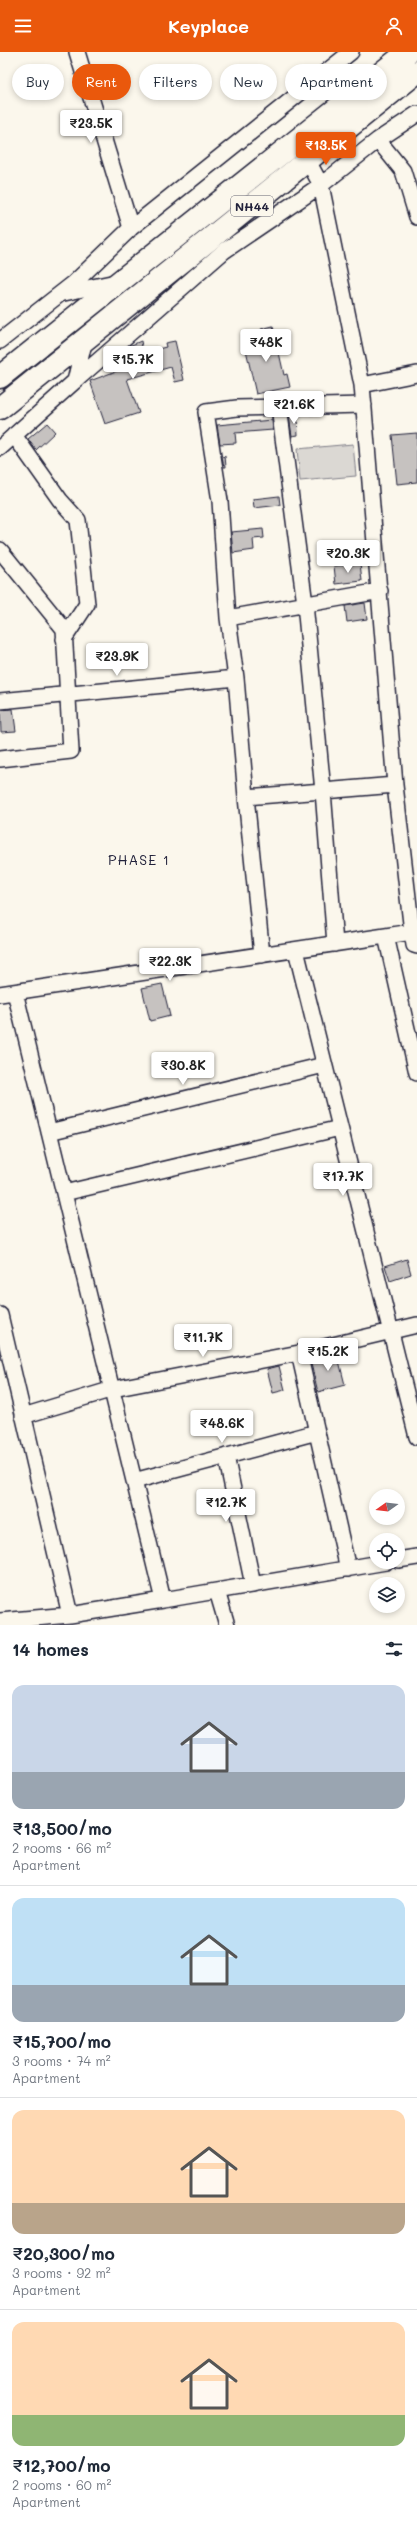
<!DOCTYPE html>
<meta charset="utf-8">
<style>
:root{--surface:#fff;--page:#f6f6f7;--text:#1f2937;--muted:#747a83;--line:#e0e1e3;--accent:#ea580c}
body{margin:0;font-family:Mali,sans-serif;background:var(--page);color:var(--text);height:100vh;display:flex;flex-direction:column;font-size:15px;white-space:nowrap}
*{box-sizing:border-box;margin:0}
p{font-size:13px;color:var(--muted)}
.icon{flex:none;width:22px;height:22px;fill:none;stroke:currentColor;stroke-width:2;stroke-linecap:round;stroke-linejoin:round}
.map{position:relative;height:1573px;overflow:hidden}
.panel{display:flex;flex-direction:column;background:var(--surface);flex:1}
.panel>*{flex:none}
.hud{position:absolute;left:12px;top:12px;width:393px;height:36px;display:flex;gap:8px}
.needle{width:26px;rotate:256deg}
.buttons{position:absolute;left:369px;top:1437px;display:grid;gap:8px}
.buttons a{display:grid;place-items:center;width:36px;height:36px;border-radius:50%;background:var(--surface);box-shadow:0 2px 6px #0003;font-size:20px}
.price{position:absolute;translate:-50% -34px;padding:0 9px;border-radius:4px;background:#fff;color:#222;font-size:13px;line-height:26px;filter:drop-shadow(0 1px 2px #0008)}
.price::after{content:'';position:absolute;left:50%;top:24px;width:12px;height:9px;margin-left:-6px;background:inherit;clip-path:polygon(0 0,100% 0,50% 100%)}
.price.active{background:var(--accent);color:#fff}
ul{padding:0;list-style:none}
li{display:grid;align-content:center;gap:8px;height:212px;padding:0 12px}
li+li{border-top:1px solid var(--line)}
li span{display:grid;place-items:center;height:124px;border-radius:12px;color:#555}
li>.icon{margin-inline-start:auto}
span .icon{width:72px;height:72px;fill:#fffc;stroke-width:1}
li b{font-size:17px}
h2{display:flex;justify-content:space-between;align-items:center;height:48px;padding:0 12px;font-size:17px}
.chip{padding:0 14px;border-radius:18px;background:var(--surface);box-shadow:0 2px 6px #0003;font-size:14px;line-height:36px}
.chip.active{background:var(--accent);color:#fff}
header{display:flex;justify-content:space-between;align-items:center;height:52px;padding:0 12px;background:var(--accent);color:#fff;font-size:18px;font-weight:700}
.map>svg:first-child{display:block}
.green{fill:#dbd8d3;stroke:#7e7d87}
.building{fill:#c6c2c0;stroke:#22223b}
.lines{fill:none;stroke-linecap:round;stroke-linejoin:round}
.minor-casing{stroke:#22223b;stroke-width:18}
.highway-casing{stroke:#22223b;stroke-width:25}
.minor{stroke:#fbf7ec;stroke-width:15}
.highway{stroke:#fbf7ec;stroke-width:22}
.labels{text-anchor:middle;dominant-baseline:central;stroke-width:3;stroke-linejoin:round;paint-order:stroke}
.shield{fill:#fbf7ec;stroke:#636270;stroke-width:1}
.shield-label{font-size:12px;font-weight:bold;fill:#22223b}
.neighbourhood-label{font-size:14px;letter-spacing:1px;fill:#22223b;stroke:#fbf7ec}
</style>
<header><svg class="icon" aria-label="menu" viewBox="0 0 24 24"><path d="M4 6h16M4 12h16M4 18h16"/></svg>Keyplace<svg class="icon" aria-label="person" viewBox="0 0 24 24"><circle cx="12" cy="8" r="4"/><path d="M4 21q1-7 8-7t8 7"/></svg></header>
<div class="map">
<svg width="417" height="1573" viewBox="0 0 417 1573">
<rect width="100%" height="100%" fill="#fbf7ec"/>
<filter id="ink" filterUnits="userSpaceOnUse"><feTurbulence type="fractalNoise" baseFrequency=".025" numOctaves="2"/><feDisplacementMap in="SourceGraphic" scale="8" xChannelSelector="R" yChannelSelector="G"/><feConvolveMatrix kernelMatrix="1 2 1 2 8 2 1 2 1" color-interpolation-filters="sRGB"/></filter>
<g filter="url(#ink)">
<!-- green -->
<path class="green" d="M353,392L356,424L300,429L297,397Z"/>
<!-- building -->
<path class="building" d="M273,274L284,323L287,322L290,335L256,342L244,289L263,285L261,277Z
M141,289L143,300H146L166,295L165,291L175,289L184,328L175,330L171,315L127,327L139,361L105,372L90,329L132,313L129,294Z
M289,364H297L298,383L292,384Z
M272,368L273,378L235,381L236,391L220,392L217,373Z
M47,371L55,380L36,398L28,387Z
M417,381V430L397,432L392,383Z
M225,404L226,415H224L222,405Z
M279,444L280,453L254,456L253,447Z
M263,477L264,486L253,487L254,498L233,501L231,480Z
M360,511L362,529L336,532L334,514Z
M365,551L367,567L347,570L345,554Z
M13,657L16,679L1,680L0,658Z
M162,932L170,964L150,969L142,936Z
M407,1207L411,1222L390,1229L385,1214Z
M337,1301L345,1333L318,1340L310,1308Z
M279,1314L285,1338L273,1341L267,1317Z"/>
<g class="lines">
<!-- minor casing -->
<g class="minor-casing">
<path id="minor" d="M77,0L131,176
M378,88L403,119L417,165
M308,109L321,133L362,333L417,322
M64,241L116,230
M0,289L74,231L131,176L351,0
M75,329L224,199L321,133L378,88L417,62
M362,333L395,733
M279,355L305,552L323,739L246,745L236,626L228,566L380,539
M14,383L60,448L78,468L87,552L64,587
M0,396L75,329L85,287
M0,498L64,577L71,699L0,707
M228,566L220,449L206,360L237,356L364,353
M0,649L236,626
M246,745L262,903
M412,880L414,893L417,894
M386,884L417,1021
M296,898L417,1385
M15,940L163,1548L70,1563
M0,942L412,880L395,733L323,739L335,892
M49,1080L324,1013
M64,1141L340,1076
M0,1263L70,1563L0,1569
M299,1301L348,1517
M23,1364L113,1337L299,1301L417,1273
M226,1404L253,1533
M134,1429L317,1380
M398,1508L417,1505
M217,1539L227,1573
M163,1548L386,1510"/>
</g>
<!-- highway casing -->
<g class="highway-casing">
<path id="highway" d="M0,325L408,0
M0,356L417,20"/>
</g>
<!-- minor -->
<use href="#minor" class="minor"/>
<!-- highway -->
<use href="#highway" class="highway"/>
</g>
</g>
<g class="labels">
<!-- shield labels -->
<rect class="shield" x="231" y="144" width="42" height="20" rx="3"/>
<g class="shield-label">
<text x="252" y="154">NH44</text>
</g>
<!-- neighbourhood labels -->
<g class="neighbourhood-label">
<text x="139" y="807">PHASE 1</text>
</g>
</g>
</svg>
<div class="buttons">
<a><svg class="needle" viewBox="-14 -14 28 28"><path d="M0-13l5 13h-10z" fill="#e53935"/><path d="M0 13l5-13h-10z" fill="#747a83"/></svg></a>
<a><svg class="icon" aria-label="locate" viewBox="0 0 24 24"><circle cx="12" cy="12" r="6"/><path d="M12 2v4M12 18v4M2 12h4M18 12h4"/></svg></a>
<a><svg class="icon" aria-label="layers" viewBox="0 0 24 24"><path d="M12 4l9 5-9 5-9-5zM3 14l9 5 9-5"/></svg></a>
</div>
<b class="price" style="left:91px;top:92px">₹23.5K</b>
<b class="price active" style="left:326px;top:114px">₹13.5K</b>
<b class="price" style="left:266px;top:311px">₹48K</b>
<b class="price" style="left:133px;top:328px">₹15.7K</b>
<b class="price" style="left:294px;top:373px">₹21.6K</b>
<b class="price" style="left:348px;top:522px">₹20.3K</b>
<b class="price" style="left:117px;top:625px">₹23.9K</b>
<b class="price" style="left:170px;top:930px">₹22.3K</b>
<b class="price" style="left:183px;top:1034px">₹30.8K</b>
<b class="price" style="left:343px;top:1145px">₹17.7K</b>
<b class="price" style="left:203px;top:1306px">₹11.7K</b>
<b class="price" style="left:328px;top:1320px">₹15.2K</b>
<b class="price" style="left:222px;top:1392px">₹48.6K</b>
<b class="price" style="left:226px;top:1471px">₹12.7K</b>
<div class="hud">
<a class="chip">Buy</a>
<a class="chip active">Rent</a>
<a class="chip">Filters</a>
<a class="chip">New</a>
<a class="chip">Apartment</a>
</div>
</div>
<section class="panel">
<h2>14 homes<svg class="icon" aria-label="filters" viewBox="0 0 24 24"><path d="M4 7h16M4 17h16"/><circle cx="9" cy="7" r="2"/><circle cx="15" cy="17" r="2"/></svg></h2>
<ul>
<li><span style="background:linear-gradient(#c9d6e8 70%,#9aa5b1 0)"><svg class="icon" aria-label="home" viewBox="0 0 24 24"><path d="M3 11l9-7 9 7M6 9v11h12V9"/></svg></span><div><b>₹13,500/mo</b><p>2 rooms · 66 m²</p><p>Apartment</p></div></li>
<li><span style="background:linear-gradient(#bfe0f5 70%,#9aa5b1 0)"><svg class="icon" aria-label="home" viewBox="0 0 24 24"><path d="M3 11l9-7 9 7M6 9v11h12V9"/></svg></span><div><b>₹15,700/mo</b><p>3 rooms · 74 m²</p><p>Apartment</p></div></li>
<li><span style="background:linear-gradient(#ffd9b3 75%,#b9a48a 0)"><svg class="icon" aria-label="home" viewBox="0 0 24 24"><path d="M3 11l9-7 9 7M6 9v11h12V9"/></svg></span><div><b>₹20,300/mo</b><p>3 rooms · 92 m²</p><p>Apartment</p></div></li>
<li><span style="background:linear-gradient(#ffd9b3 75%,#8fb573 0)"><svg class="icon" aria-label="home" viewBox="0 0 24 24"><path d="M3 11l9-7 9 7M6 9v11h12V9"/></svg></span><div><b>₹12,700/mo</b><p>2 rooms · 60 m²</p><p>Apartment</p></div></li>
</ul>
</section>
